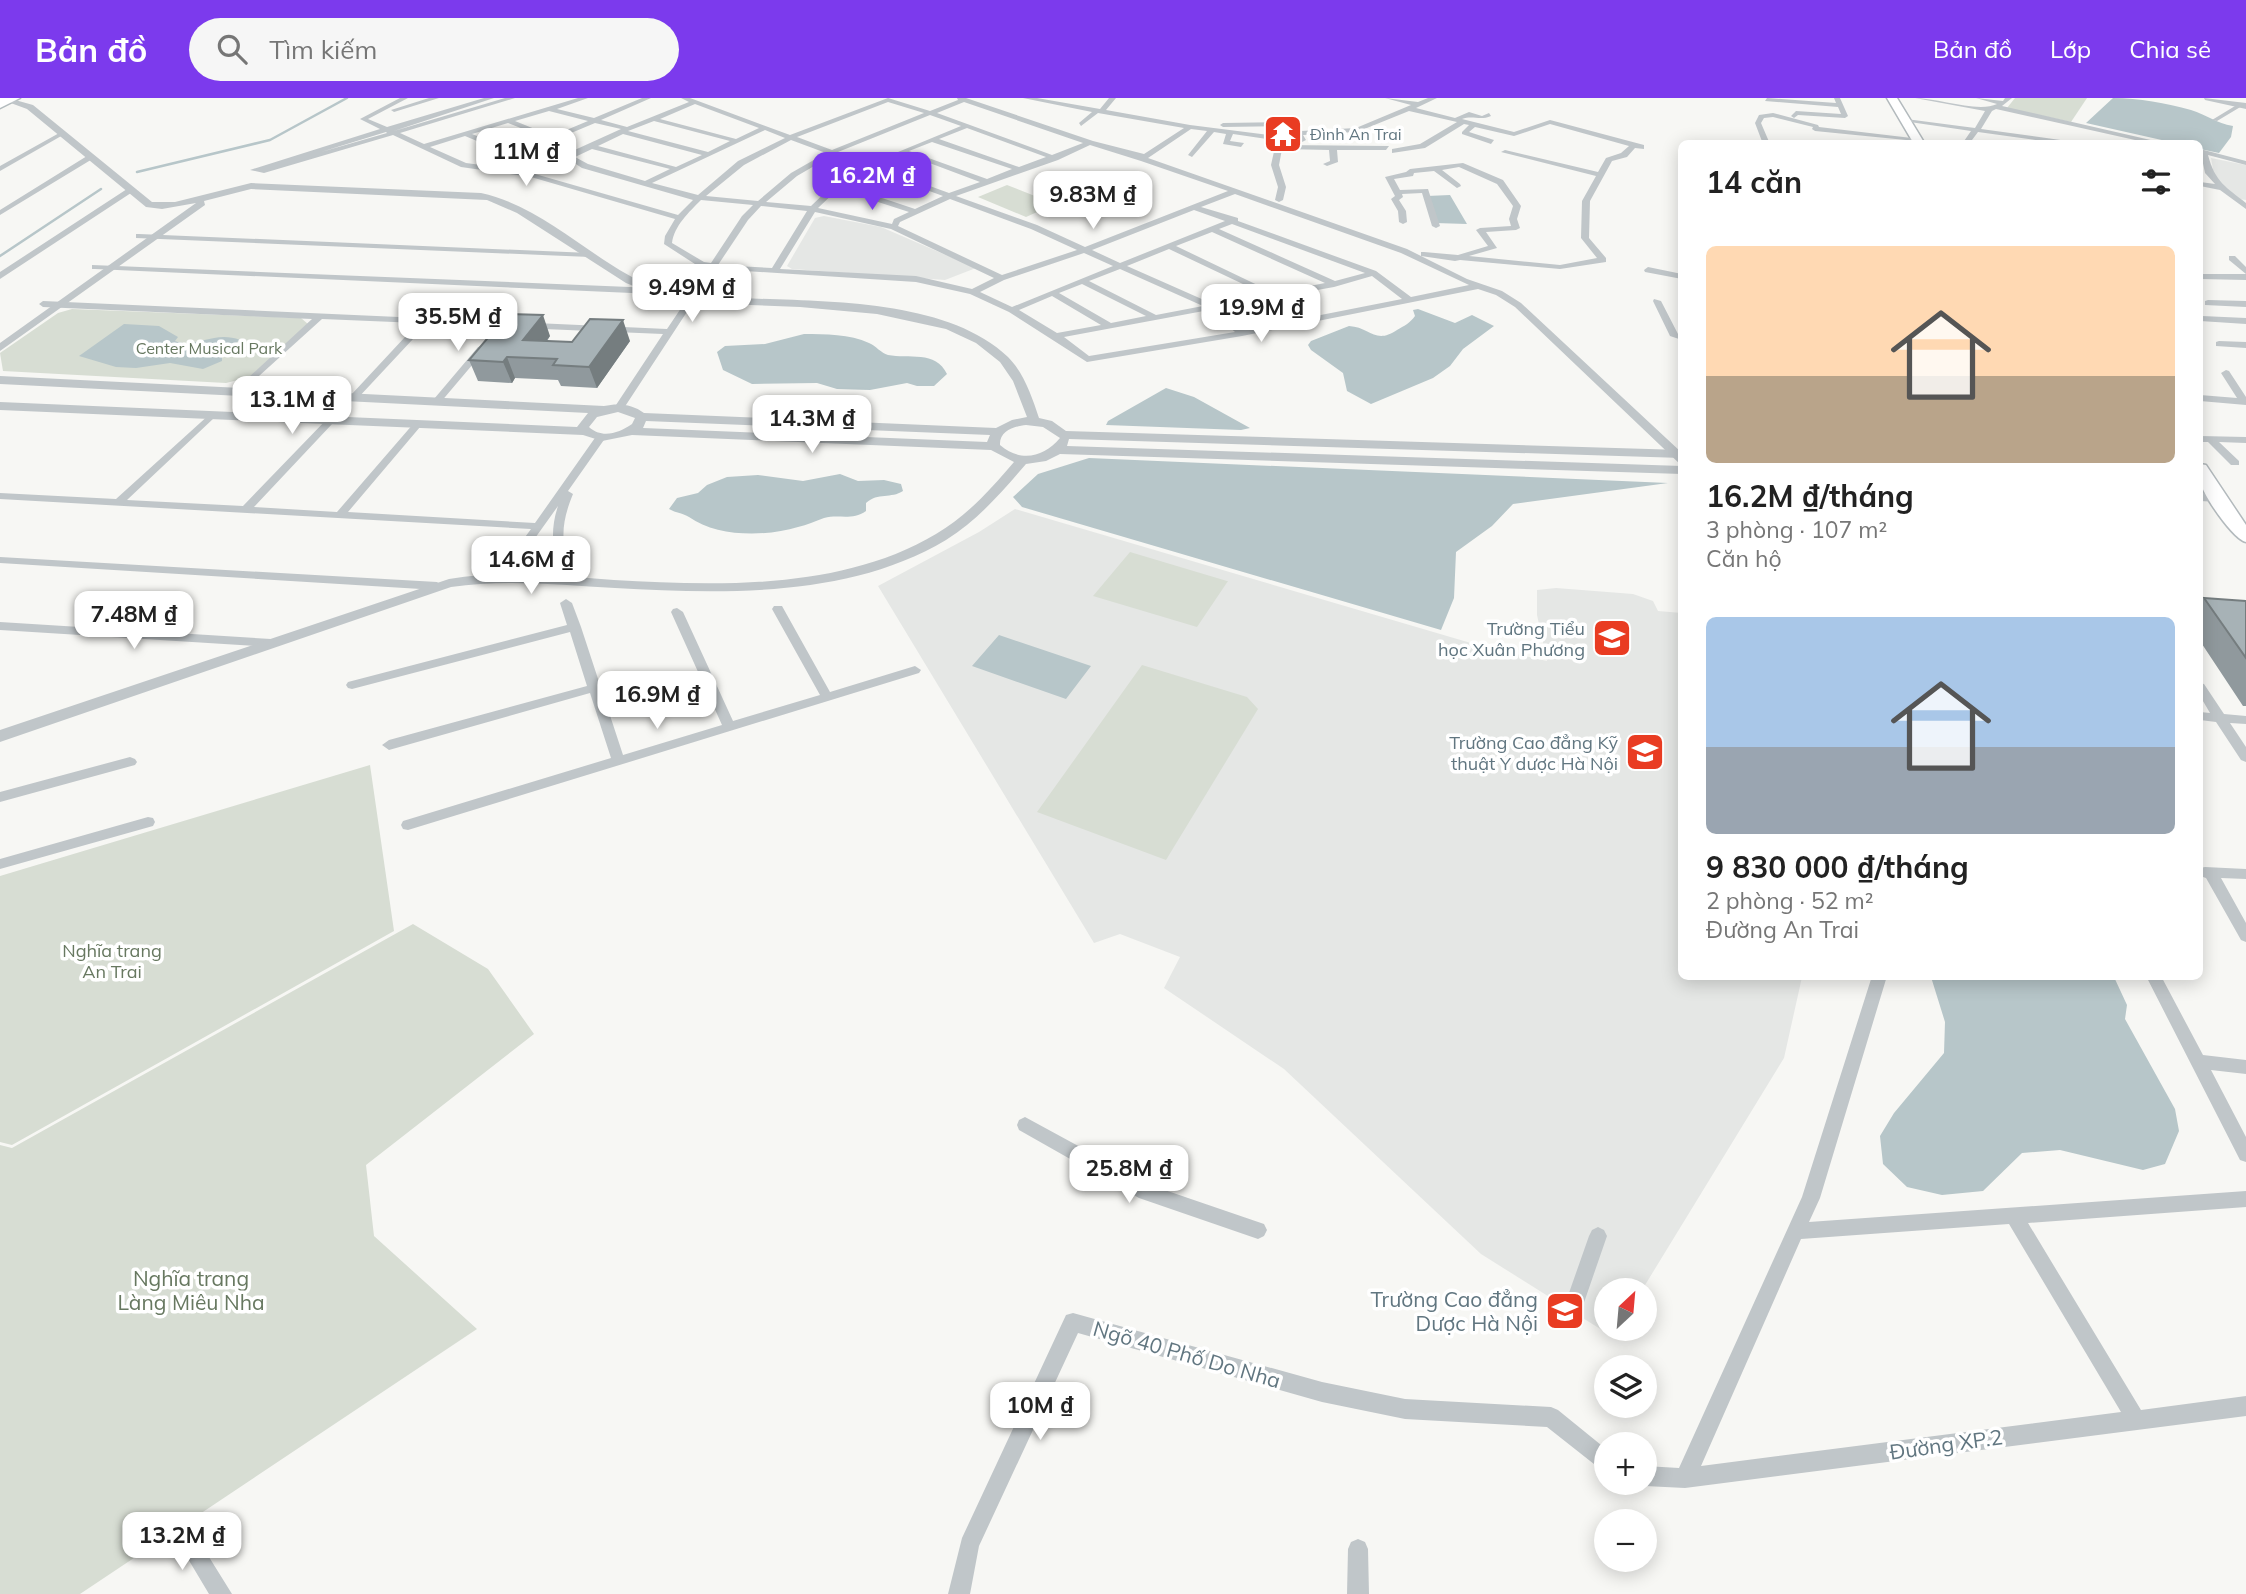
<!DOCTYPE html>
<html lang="vi">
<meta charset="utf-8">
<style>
:root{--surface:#fff;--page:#f6f6f6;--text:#222;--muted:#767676;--accent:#7c3aed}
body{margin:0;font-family:Mulish,sans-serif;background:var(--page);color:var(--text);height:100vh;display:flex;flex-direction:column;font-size:26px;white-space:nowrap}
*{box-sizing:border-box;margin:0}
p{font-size:23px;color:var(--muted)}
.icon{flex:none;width:38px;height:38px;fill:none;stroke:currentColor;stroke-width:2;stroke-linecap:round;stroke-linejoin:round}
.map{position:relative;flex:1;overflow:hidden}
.drawer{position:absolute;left:1678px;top:42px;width:525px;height:840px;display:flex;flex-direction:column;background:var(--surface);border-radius:10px;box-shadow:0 4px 18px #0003}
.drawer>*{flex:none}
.needle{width:46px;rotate:26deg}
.buttons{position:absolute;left:1594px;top:1180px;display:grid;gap:14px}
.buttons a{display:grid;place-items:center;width:63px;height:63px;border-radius:50%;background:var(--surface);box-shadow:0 4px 18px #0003;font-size:35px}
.price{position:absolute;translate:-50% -60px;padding:0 16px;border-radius:14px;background:#fff;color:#222;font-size:23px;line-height:46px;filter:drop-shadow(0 2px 4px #0008)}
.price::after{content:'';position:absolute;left:50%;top:42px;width:21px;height:16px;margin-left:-10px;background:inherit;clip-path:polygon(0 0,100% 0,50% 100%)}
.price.active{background:var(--accent);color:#fff}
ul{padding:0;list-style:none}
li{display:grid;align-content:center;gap:14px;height:371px;padding:0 28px}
li span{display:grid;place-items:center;height:217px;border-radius:10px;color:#555}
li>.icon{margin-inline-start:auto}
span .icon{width:126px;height:126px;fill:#fffc;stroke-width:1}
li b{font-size:30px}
h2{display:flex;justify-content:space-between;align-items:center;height:84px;padding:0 28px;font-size:30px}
header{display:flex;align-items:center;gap:42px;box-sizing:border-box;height:98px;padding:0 35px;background:var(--accent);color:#fff}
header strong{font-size:33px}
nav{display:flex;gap:38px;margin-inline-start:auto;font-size:24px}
.search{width:490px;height:63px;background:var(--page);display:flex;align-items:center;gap:18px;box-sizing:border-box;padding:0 24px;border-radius:38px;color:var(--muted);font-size:26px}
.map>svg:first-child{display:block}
.built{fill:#e5e7e5}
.green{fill:#d7ddd3}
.water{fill:#b7c6c9}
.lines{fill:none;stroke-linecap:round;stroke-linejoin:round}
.stream{stroke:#b7c6c9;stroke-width:2.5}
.secondary-casing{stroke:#b2babd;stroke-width:3}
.primary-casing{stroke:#b3babd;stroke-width:3}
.minor{fill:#c0c6c9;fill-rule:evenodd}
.tertiary{fill:#c0c6c9;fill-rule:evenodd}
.secondary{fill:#fff;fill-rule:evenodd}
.primary{fill:#fff;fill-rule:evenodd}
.wall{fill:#90999d}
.shaded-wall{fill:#757d7f}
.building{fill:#a7b2b6;stroke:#757d7f;stroke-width:2}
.labels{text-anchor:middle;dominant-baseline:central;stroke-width:7;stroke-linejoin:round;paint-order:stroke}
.far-poi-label{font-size:16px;fill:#617680;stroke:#fff;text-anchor:start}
.far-park-label{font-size:16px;fill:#677860;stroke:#fff}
.poi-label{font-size:18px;fill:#617680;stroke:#fff;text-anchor:end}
.park-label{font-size:18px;fill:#677860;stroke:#fff}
.near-park-label{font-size:21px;fill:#677860;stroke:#fff}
.near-poi-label{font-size:21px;fill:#617680;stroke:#fff;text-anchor:end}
.near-street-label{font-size:21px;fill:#617680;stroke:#fff}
</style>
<header>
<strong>Bản đồ</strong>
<div class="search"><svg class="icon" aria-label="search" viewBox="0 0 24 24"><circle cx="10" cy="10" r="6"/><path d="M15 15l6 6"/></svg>Tìm kiếm</div>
<nav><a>Bản đồ</a><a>Lớp</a><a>Chia sẻ</a></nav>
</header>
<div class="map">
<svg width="2246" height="1496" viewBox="0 0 2246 1496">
<rect width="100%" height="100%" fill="#f7f7f4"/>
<!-- built -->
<path class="built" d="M2211,60L2246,67V102L2240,101L2225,90L2214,77Z
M824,118L881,129L976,170L945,182L792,171L787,168L815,120Z
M1015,411L1481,548L1547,563L1537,517V492L1556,490L1633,496L1653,503L1658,513L1682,515V878L1802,879L1784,960L1642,1192H1606V1230H1619L1613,1239L1481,1156L1284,971L1164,890L1180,859L1120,836L1094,845L878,488L979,434Z"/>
<!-- green -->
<path class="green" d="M2015,0H2087L2071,24L2007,10Z
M1007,87L1055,106L1026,119L978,99Z
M72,211L301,220L308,226L250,279L226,285L3,273L0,255L58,215Z
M1130,454L1227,483H1228L1197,529L1093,498Z
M1142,567L1247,599L1258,611L1166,762L1037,714Z
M370,667L394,833L12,1047L0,1044V778Z
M413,826L488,871L534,936L366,1067L374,1138L477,1231L80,1496H0V1047L12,1050Z"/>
<!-- water -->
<path class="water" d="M2113,0C2139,0 2166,5 2191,12C2207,17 2216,25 2233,28L2231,39L2219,55L2200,51V46L2175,45L2086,25Z
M1450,97L1467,126L1435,125L1427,98Z
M1418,211L1455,225L1472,217L1494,228L1463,251L1450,268L1433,280L1371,306L1347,293L1343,275L1311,252L1308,247L1311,243L1349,228C1370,229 1375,247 1397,232C1404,228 1410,225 1415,218L1413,212Z
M124,226L159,228L178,239L175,243C195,251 215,232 240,242L222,254V263L203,271L170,265L136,270L116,269L79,258Z
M804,236C825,236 850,236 869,245C876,248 881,255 888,257C908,261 936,252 947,276L934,288H917L907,285L870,292L837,291L817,285L752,286L723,272L717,254L725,248L765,246Z
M1166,290L1194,299L1250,330L1241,332L1106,327L1108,323Z
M1089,360L1668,385L1513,406L1492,428L1456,454L1454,500L1441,532L1022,409L1013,399L1038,376Z
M840,376L858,383L884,382L901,386L903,393C891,401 878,394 866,405V413C852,423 839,416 824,420C815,423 807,427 798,429C765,439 717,439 689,419C683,415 676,415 669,411L677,400L698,395L707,387L727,379L758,377L803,383Z
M999,537L1091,568L1066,601L972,568Z
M1931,879H2114L2127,907L2125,921L2175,1011L2179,1033L2165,1066L2143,1072L2060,1052L2022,1055L1983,1093L1942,1097L1907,1089L1883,1066L1880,1038L1894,1015L1944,955L1945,924Z"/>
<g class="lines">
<!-- stream -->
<path class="stream" d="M137,74L270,42L347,0
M0,158L101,91"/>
<!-- secondary casing -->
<g class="secondary-casing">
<path id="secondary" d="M7,0H20L0,10V3Z"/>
</g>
<!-- primary casing -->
<g class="primary-casing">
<path id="primary" d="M0,0H10L0,5Z
M1887,0H1897L1925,46H1914Z
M2200,366L2206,367L2246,427V444C2233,441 2202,396 2200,383C2199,378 2200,371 2200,366Z"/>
</g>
<!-- minor -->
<path class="minor" d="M400,0H408L368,21L387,29L484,0H494L394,33L505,0H515L400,35L424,46L578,0H588L557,11L594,20L642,0H651L601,22L627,29L689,4L681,0H690L790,37L888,0L930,13L958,2L957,0H966L1093,43L1144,56L1184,30L1098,15L1081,28L1079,25L1092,14L1023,0H1037L1100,11L1109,0H1116L1106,12L1190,27L1269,37L1281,47L1389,48L1386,52H1337L1338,64L1327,68L1323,66L1330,63L1329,52L1282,51L1279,67L1286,89L1283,102L1279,104L1275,102L1278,89L1271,67L1275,49L1267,41L1233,36L1230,43L1244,45L1241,49L1223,46L1226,36L1214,34L1192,59L1188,57L1207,33L1191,31L1148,60L1407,151L1467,181L1502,193L1521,205L1681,354L1682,368L1515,209L1496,197L1478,191L1242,238L1087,264L1009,214L970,196L916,184L715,171L624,310L619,313L614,310L663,236L427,226L357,301L354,302L349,299L351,297L418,225L322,221L239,296L234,293L236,291L312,221L43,209L39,206L43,203L667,231L708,170L698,168L664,146L665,138L675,121L531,79L461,69L393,37L264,75L250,72L380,31L360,21ZM888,4L924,15L832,52L797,39ZM964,4L1083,45L1052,57L937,15ZM695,6L759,30L736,41L660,21ZM549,13L588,23L552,38L515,23ZM930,17L961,28L869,66L838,54ZM654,23L730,43L708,54L628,33ZM508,25L546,40L515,53L472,36ZM595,25L621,31L526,74L490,69ZM967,30L1046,59L1019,69L939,41ZM765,32L785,40L738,63L698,97L652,85ZM386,34L387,35L321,54ZM623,36L702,57L676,69L598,48ZM465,38L508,56L481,67L466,65L430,49ZM791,42L826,55L791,75L758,103L706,98L744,67ZM932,44L1012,71L987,81L909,53ZM1090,47L1141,63L1228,93L1085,149L1037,127L956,98L1058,62ZM592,51L670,71L645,83L588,66L575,59ZM903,55L980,84L949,95L875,68ZM833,57L863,68L834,86L811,108L766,104L797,78ZM568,61L582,70L693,102L678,117L535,76ZM869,71L943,98L915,111L843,87ZM838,91L909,114L894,121L892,126L818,110ZM1235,96L1401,155L1469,187L1411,199L1376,173L1238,123V120L1201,109ZM950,101L1031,131L1077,152L1002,177L898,128L900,124ZM701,102L753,107L742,118L711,165L704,164L672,145C674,128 689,114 701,102ZM761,108L807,113L772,170L718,167L748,122ZM1194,112L1225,123L1120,165L1092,152ZM815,114L891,131L994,180L972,191L916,178L780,171ZM1232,126L1365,175L1335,183L1219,131ZM1212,134L1325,185L1274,195L1176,148ZM1169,151L1264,196L1213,206L1127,168ZM1084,155L1113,168L1012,209L980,194L1004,182ZM1120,171L1203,208L1156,217L1089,183ZM1372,178L1402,201L1244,232L1218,210L1334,189ZM1082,186L1146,218L1111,225L1059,195ZM1052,198L1101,227L1057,235L1019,212ZM1209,212L1235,234L1089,258L1064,239Z
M429,0H439L394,14L391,12Z
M1385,0L1418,4L1428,0H1437L1416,10L1455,20L1469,14L1482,18L1489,15L1491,18C1480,23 1473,17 1462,21L1514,34L1550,22L1644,47V51L1635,50L1627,59L1612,63L1590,103L1589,140L1606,160V164L1560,171L1460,162L1455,163L1421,158V154H1424L1458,157L1488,148L1476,132L1480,130L1511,128L1509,121L1513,108L1497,86L1459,69L1442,72L1460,86L1461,88L1457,90L1434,73L1414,75L1413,78L1394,81L1400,92L1428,91L1440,128L1436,130L1432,128L1422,95L1402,96L1403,99L1399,102L1406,113L1407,124L1403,126L1399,124L1398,113L1391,101L1395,98L1385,79L1406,74L1410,71L1463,65L1503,82L1521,108L1517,121L1520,130L1516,132L1486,134L1497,150L1469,158L1560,167L1597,160L1581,140L1582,103L1596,78L1501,54L1505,52L1598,74L1606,60L1621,55L1629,48L1550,26L1514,38L1475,29L1469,34L1494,42L1491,46L1462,36V34L1469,27L1464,26L1425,50L1392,55V51L1420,46L1457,24L1409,13L1357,34L1303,37L1306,42L1302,44L1285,28L1223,29L1220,27L1223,25L1287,24L1301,33L1356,30L1411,7Z
M1767,0L1836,5L1834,0H1840L1848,18L1845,20L1798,17L1794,20L1791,18L1796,13L1841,16L1838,9L1765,3Z
M1915,0C1938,0 1978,15 1997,6L1976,0L2003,3L2005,0H2012L2002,8L2168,46H2153L1996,11L1992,13L1981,31L2089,46H2065L1978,34L1969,46H1962L1971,33L1903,23L1906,21L1975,30L1985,13Z
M2240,5L2242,8L2217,23L2212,22Z
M1773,15L1818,27L1819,29L1920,41L1916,43L1815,33L1812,31L1813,29L1773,19L1764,20L1761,25L1770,46H1763L1755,25L1759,17Z
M61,34L63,37L0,73V68Z
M2200,51L2246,63V67L2208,57C2215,84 2226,89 2246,105V111L2220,92L2200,88V84L2215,86L2205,75Z
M87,58L94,60L0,117V112Z
M127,91L134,93L0,181V174Z
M139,136L590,155L594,157L590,159L136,140V136Z
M2229,158H2235L2246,169V182L2200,181V176H2246L2229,162Z
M92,167L654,190L658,193L654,196L95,171H92Z
M1648,169L1682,176V181L1645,174L1644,172Z
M1654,201L1661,203L1678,236H1682V242L1670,238L1653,203Z
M2208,202L2246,203V209L2205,207V203Z
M2202,218L2246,220V226L2200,223V219Z
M2219,243L2246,244V250L2216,248V244Z
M481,248L486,251L484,253L440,305H434V301L478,249Z
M2226,272L2229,273L2246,299V307L2200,303V297L2237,300L2221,275Z
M211,315L216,318L214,320L127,402L243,408L327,321L330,320L335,323L333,325L254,409L337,414L414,325L417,324L422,327L420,329L348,414L535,425L597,337H605L606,339L568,393L573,396C559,430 561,449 575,483L569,487L563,483C553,456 549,435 558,408L528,450L496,481H488V477L520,446L531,431L0,401V395L116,401Z
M2200,338L2246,339V345L2219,344L2239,363V367H2231L2208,344H2200Z
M0,459L437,484L443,488L437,492L0,465Z
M566,501L572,505L581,529L623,657L722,627L671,514L673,511L677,510L683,514L733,623L820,597L772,511L774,508H782L830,594L915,568L921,572L919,575L408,732L403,731L401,727L403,723L611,660L590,595L389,652L382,647L389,642L587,588L570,534L352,591L348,590L346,587L348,584L567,527L560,505Z
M0,524L271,541L277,545L271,549L0,532Z
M2200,585L2204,586L2224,616L2246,618V626L2230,625L2246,649V664L2241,662L2216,624L2200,622V614L2210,615L2200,598Z
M130,659L135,661L137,664L135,667L0,704V694Z
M148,719L153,720L155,724L153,728L0,771V761Z
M2205,769L2246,771V781L2221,780L2246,825V844L2241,842L2206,780L2200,778V770Z
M1872,878H1887L1820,1100L1809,1124L2246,1093V1109L2028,1125L2141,1312L2246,1298V1318L1685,1390L1645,1388L1638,1385L1645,1384V1368L1679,1370L1802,1099ZM2009,1126L2121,1314L1701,1368L1801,1141Z
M2146,878H2161L2203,957L2246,962V976L2211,972L2246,1039V1064L2240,1062Z
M1025,1019L1150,1087L1264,1126L1267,1132L1264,1138L1258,1141L1139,1100L1019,1032L1017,1027L1019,1022Z
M1598,1129L1604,1132L1607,1138L1579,1219L1572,1221L1565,1219L1563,1212L1589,1138L1592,1132Z
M1073,1215L1322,1284L1405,1301L1551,1309L1558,1312L1606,1351V1373L1599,1370L1547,1329L1405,1321L1322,1304L1078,1235L979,1448L970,1496H948L962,1440L1066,1217Z
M179,1419L186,1422L232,1496H209L169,1429L172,1422Z
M1358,1441L1365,1444L1368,1451L1369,1496H1347L1348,1451L1351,1444Z"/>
<!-- tertiary -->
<path class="tertiary" d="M8,0L33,7L152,104H175L251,85L481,95C549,110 598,170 663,193C688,202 716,199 742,200C823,204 946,200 1008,259C1024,275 1032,299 1039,320L1052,323L1066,333L1682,352V360L1069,341L1067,348L1682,368V376L1060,356L1046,363L1026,366C1002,394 978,422 946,442C849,500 724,496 615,490C560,487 506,481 451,489L0,644V632L449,481C504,472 558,478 614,482C719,488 842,492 936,436C968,417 991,391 1014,364L991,352L632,337L602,343L583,337L0,312V304L577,329L588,315L0,286V278L604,308C618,305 632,306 644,315L996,330L1012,322L1027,319L1013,283L1000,264L976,245L946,231L877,216L800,209L698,205L666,201L626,185L517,115L487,102L251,91L204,103L205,107L0,253V245L196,105L162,111L146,109L27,11L8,4ZM618,314L635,320L632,326C619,335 602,341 589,329L597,319ZM646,323L990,337L987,344L643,330ZM1026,327L1043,329L1060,340C1044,359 1021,365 1000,347C999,333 1015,328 1026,327Z
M2204,0L2246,5V11L2205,2Z
M2200,395L2219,396L2226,400L2219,404L2200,403Z"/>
<!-- secondary -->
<use href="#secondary" class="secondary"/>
<!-- primary -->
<use href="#primary" class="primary"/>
</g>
<!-- wall -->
<path class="wall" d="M550,238L547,243L572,244L630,243L597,290L561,288L558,282L515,280L512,285L478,283L469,262Z
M2204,500L2246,503V608H2243L2200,543V505Z"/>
<!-- shaded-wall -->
<path class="shaded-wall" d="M543,217L550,238L533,260L523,242Z
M623,222L630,243L597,290L589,269Z
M507,259L515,280L512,285L503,264Z"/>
<!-- building -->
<path class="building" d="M508,216L543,217L523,242L572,244L590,221L623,222L589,269L553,267L557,261L507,259L503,264L469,262Z
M2204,500L2246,503V560Z"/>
<!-- icons -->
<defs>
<g id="temple-square" transform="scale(2.0125)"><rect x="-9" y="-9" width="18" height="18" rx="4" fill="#e93c22" stroke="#fff"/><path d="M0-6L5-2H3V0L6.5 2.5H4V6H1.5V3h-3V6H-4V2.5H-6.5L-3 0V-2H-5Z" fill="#fff"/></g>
<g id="school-square" transform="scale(2.0125)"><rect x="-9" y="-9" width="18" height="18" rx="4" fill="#e93c22" stroke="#fff"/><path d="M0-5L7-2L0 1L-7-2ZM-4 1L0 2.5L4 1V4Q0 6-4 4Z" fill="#fff"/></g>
<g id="university-square" transform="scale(2.0125)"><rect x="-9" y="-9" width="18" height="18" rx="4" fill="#e93c22" stroke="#fff"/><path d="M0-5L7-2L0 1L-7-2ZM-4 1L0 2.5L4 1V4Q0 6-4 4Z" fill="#fff"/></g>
</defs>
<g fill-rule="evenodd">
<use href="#temple-square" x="1283" y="36"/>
<use href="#school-square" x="1612" y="540"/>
<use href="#university-square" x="1645" y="654"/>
<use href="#university-square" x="1565" y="1213"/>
</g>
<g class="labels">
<!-- far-poi labels -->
<g class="far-poi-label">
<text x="1310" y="36">Đình An Trai</text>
</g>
<!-- far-park labels -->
<g class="far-park-label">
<text x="209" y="250">Center Musical Park</text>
</g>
<!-- poi labels -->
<g class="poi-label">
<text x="1585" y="530">Trường Tiểu<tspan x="1585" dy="21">học Xuân Phương</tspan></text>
<text x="1618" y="644">Trường Cao đẳng Kỹ<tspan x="1618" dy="21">thuật Y dược Hà Nội</tspan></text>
</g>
<!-- park labels -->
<g class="park-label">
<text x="112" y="852">Nghĩa trang<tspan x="112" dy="21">An Trai</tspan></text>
</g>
<!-- near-park labels -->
<g class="near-park-label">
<text x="191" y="1180">Nghĩa trang<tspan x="191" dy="24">Làng Miêu Nha</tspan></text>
</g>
<!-- near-poi labels -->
<g class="near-poi-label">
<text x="1538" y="1201">Trường Cao đẳng<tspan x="1538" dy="24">Dược Hà Nội</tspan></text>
</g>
<!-- near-street labels -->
<g class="near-street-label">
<text transform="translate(1187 1256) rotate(16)">Ngõ 40 Phố Do Nha</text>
<text transform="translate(1946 1346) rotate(-8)">Đường XP.2</text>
</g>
</g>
</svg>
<div class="buttons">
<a><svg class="needle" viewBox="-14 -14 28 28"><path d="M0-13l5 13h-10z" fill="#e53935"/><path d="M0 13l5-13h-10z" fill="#767676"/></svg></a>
<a><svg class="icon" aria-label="layers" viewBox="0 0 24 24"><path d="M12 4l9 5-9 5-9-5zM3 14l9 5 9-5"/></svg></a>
<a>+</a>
<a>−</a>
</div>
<b class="price" style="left:526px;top:90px">11M ₫</b>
<b class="price active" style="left:872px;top:114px">16.2M ₫</b>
<b class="price" style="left:1093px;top:133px">9.83M ₫</b>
<b class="price" style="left:692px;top:226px">9.49M ₫</b>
<b class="price" style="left:1261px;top:246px">19.9M ₫</b>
<b class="price" style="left:458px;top:255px">35.5M ₫</b>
<b class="price" style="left:292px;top:338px">13.1M ₫</b>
<b class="price" style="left:812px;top:357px">14.3M ₫</b>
<b class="price" style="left:531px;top:498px">14.6M ₫</b>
<b class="price" style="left:134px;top:553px">7.48M ₫</b>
<b class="price" style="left:657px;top:633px">16.9M ₫</b>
<b class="price" style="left:1129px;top:1107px">25.8M ₫</b>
<b class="price" style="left:1040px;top:1344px">10M ₫</b>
<b class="price" style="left:182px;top:1474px">13.2M ₫</b>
<section class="drawer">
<h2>14 căn<svg class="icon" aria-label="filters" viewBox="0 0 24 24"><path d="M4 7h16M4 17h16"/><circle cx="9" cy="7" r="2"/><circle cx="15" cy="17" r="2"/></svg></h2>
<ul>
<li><span style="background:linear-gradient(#ffd9b3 60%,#b9a48a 0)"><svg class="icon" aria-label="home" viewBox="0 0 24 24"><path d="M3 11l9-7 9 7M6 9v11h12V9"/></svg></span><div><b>16.2M ₫/tháng</b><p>3 phòng · 107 m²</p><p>Căn hộ</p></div></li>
<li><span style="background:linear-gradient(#a9c7e8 60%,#9aa5b1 0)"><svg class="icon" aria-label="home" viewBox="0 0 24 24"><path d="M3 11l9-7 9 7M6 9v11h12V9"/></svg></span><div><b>9 830 000 ₫/tháng</b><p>2 phòng · 52 m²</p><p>Đường An Trai</p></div></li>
</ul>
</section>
</div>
